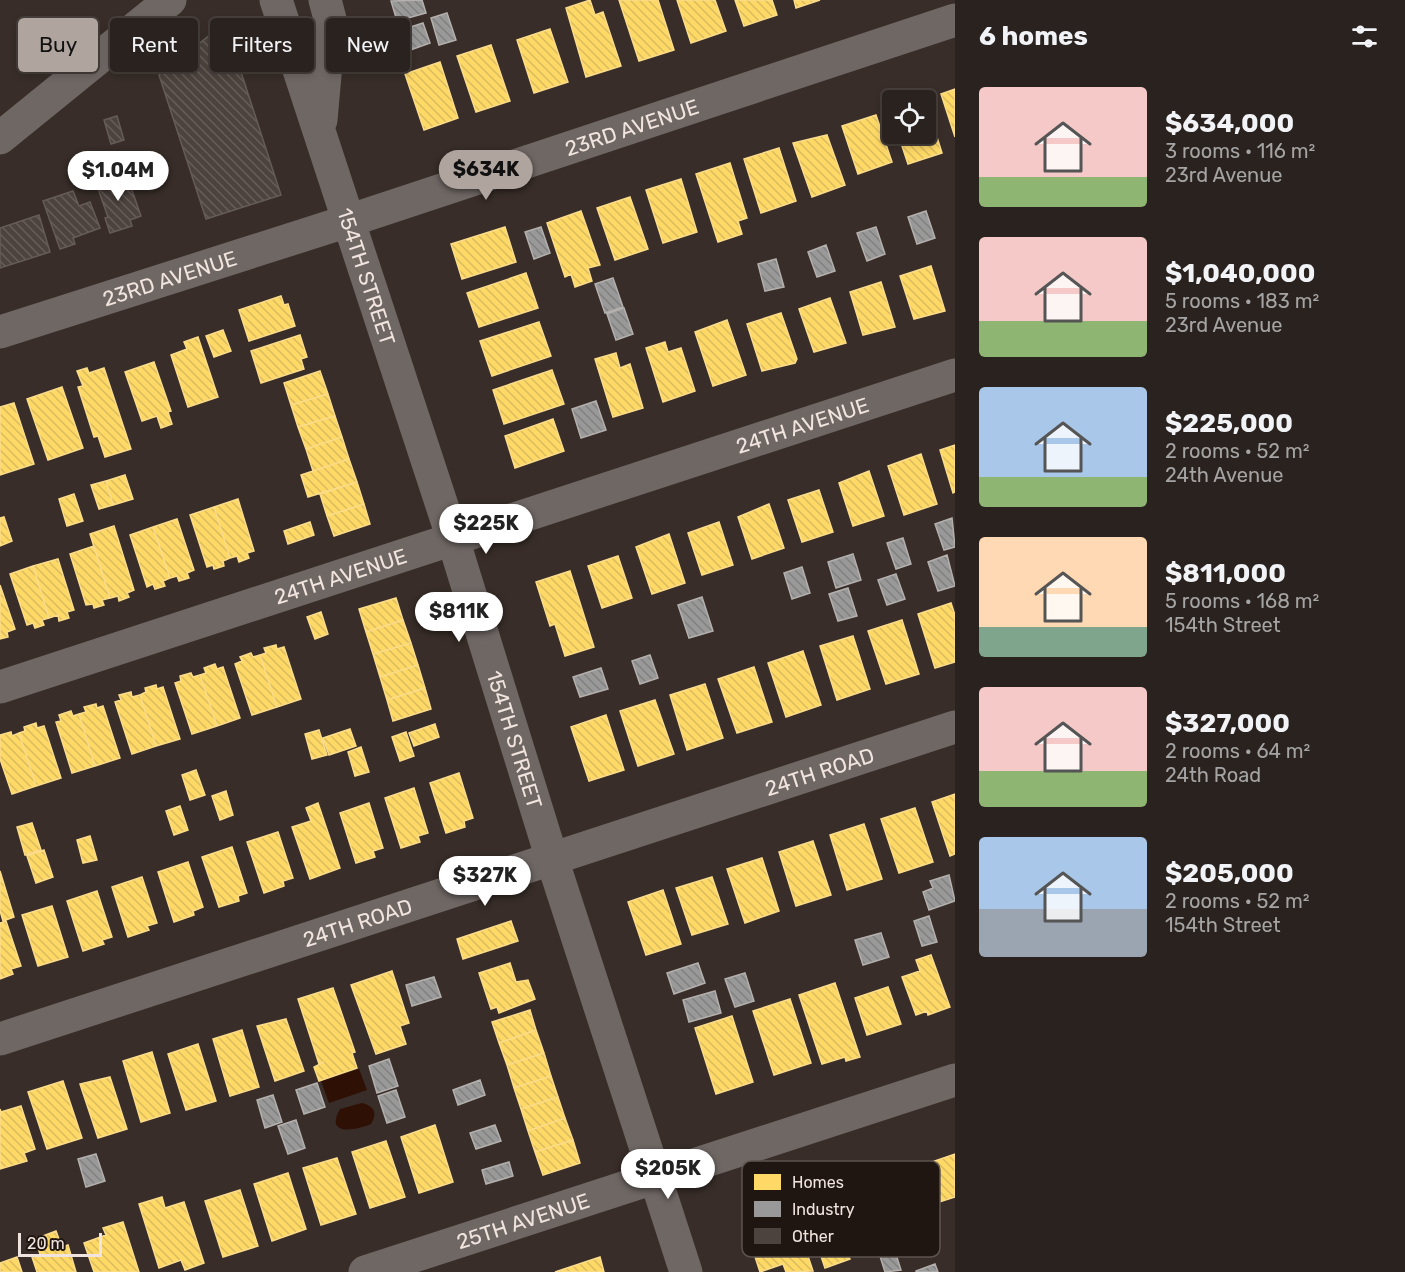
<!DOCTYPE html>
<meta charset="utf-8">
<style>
:root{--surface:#2a221e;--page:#322a27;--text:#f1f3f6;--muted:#a5a4a4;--line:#463f3c;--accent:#b0a49e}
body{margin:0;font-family:Rubik,sans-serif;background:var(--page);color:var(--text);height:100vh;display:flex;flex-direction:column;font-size:22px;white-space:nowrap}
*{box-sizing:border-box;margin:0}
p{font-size:20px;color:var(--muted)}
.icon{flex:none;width:33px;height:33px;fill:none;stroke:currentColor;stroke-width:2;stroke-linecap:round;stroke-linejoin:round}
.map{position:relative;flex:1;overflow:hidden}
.side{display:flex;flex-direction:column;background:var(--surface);width:450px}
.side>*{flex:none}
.guide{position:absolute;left:18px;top:18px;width:570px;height:54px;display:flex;gap:12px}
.fabs{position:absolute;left:882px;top:90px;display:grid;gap:12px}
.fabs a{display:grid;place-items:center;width:54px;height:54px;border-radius:6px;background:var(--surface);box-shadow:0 3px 9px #0003,0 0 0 2px var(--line);font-size:30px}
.scale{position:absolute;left:18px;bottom:15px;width:84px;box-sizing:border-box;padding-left:6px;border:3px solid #f1e4de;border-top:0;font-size:16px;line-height:21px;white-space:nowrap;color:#f1e4de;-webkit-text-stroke:4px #1f1612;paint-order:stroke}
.price{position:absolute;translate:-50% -51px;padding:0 14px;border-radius:21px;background:#fff;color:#222;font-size:20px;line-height:39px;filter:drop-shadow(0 2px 3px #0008)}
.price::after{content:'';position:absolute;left:50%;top:36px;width:18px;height:14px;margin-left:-9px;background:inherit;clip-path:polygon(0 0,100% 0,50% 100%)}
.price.current{background:var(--accent);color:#111}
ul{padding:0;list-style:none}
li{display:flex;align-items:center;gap:18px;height:150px;padding:0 24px}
li span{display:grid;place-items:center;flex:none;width:168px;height:120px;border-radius:6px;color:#555}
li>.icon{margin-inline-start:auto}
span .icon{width:72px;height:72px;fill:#fffc;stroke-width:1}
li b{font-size:26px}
h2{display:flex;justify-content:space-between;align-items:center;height:72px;padding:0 24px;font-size:26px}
.pill{padding:0 21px;border-radius:6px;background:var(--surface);box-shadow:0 3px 9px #0003,0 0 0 2px var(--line);font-size:21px;line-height:54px}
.pill.current{background:var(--accent);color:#111}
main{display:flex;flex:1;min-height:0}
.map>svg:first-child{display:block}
.water{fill:#2f1005}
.homes{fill:url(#homes-back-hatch);stroke:#fbdc8a;stroke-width:1.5}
.industry{fill:url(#industry-back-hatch);stroke:#b3b0ae;stroke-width:1.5}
.building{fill:url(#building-back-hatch);stroke:#655c58;stroke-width:1.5}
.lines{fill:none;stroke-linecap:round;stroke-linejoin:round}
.minor{stroke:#6f6764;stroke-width:33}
.labels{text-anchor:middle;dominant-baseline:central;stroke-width:6;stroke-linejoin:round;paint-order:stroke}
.street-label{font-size:21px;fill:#f1e4de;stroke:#1f1612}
.key{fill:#1f1612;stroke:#5e544f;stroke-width:1.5}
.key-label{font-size:16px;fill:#f1e4de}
</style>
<main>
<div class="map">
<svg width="955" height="1272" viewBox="0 0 955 1272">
<defs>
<pattern id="homes-back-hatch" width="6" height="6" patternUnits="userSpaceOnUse" patternTransform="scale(1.5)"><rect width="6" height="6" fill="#ffd966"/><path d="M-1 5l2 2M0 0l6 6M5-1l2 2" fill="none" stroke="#dabb5f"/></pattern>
<pattern id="industry-back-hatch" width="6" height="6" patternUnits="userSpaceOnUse" patternTransform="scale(1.5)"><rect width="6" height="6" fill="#999"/><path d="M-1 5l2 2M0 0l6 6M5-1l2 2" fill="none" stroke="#81807f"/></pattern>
<pattern id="building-back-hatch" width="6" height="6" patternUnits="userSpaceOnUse" patternTransform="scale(1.5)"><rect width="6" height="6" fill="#4c423e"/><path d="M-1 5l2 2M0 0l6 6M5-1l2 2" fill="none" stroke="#665d59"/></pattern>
</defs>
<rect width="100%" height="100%" fill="#382d28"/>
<!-- water -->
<path class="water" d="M359,1069L367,1090L329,1103L321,1081Z
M362,1103C374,1106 378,1113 371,1124C357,1130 324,1137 340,1109Z"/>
<!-- homes -->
<path class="homes" d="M590,0L595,15L603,12L621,66L586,77L566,8Z
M619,0H658L674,50L639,61Z
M677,0H715L726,31L691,43Z
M735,0H772L777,15L744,26Z
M794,0H820L796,8Z
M550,29L568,82L534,93L517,40Z
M491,45L510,101L476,112L457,56Z
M440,62L458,118L424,130L405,74Z
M955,89V137L941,94Z
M926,102L942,153L908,164L898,134H926Z
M876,115L892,162L858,174L842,126Z
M827,135L845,185L812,197L793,143Z
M779,148L796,201L761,213L744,159Z
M730,163L747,218L738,221L742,234L718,242L696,174Z
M681,179L697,232L663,243L646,190Z
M630,197L648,249L615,260L597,208Z
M581,211L600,265L588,268L592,281L575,287L571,274L565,277L547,223Z
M505,227L516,262L462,279L451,244Z
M931,266L945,311L914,319L900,276Z
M526,273L538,308L479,327L467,293Z
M881,282L895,327L863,335L850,292Z
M281,296L284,305L288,304L295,326L249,341L239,310Z
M830,298L846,343L814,352L799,309Z
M781,313L797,359L795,363L762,371L747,324Z
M727,320L746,375L713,386L695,332Z
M539,322L551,356L492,376L480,341Z
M223,330L231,351L214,357L206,336Z
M300,335L307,357L301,359L304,369L261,383L251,351Z
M198,337L218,397L188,407L171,355L187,349L184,342Z
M665,342L668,352L681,348L695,391L663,402L646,348Z
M616,353L620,368L630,364L643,408L613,417L595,359Z
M154,362L171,411L168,412L172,424L161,428L157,416L142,421L125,372Z
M87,368L89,373L104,368L131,449L105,457L98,436L94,437L78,387L83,386L77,371Z
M552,370L564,404L504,424L493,390Z
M320,371L328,394L291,405L284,383Z
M62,387L83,448L48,460L27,399Z
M328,394L335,416L298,427L291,405Z
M14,403L34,464L0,475V407Z
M335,416L342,437L306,449L298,427Z
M553,419L564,451L515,468L505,436Z
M342,437L349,459L313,471L306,449Z
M955,445V492L953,493L940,450Z
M921,454L937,504L904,515L888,466Z
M349,459L357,482L308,497L301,475Z
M869,471L884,516L853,526L839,483Z
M125,475L133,499L113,505L106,481Z
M106,481L113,505L99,509L91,485Z
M357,482L364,504L327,516L320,494Z
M819,490L833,532L802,542L788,500Z
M74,494L83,521L67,526L59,499Z
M238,499L254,551L247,553L249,558L239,562L237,556L230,558L214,507Z
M364,504L370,524L334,536L327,516Z
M769,504L784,548L752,559L738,517Z
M214,507L230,558L223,561L224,566L214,569L213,565L207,567L190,515Z
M4,517L12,541L0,546V518Z
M177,519L194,570L187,573L189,578L179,581L177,576L170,578L153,527Z
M310,522L314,535L288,544L284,531Z
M719,522L733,565L702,575L688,533Z
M114,526L134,590L127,593L129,597L119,601L118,596L110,598L90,534Z
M153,527L170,578L163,581L165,586L155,589L153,584L147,587L130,535Z
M669,534L685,583L652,594L636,547Z
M94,546L110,598L102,600L104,605L94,608L93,604L86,605L70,554Z
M618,556L632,598L602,608L588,566Z
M58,559L74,610L67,612L69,618L59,621L58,615L49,618L33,566Z
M33,566L49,618L42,620L44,625L35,628L33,623L27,625L10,574Z
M570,571L594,647L565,656L555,624L550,626L536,582Z
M0,585L15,629L7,632L8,637L0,639Z
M396,598L403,620L366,632L359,609Z
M951,603L955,615V662L935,668L918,614Z
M321,612L328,634L315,639L307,617Z
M403,620L411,643L373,654L366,632Z
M902,620L919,674L886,684L868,631Z
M853,636L870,689L837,700L820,646Z
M411,643L418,665L380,677L373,654Z
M276,645L277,649L284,647L301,699L277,707L260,655L266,653L264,648Z
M803,651L821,705L786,717L768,663Z
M251,653L253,657L260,655L277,707L252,715L235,664L242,661L240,657Z
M215,664L217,669L223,667L240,718L217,726L200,675L206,673L204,668Z
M418,665L425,688L387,700L380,677Z
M754,667L772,722L737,733L718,679Z
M191,673L193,677L200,675L217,726L192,734L175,683L181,681L180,676Z
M705,684L723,738L687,750L670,695Z
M156,685L157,689L163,687L180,739L156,746L140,695L146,692L145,688Z
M425,688L431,709L393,721L387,700Z
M131,692L132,697L140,695L156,746L132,754L115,702L121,700L119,695Z
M655,700L674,754L638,766L620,711Z
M96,704L97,708L103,706L120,758L95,766L79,714L86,712L84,707Z
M71,711L73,716L79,714L95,766L72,773L56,722L61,721L59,715Z
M606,715L624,770L589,781L571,727Z
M36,723L37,728L44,726L61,778L36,786L19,733L25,731L24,727Z
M435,724L439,737L414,746L409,733Z
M350,729L356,746L329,755L323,738Z
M319,730L327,755L312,759L305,734Z
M11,732L12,736L19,733L36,786L12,794L0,759V735Z
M406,732L414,756L400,761L392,737Z
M361,747L369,772L355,776L348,752Z
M196,770L205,795L190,800L182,775Z
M459,773L473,818L464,821L465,827L446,833L430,783Z
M414,788L428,833L418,836L420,842L401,848L385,798Z
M226,791L233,815L220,820L212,796Z
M955,794V854L950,856L932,802Z
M318,803L340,868L310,879L292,827L311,821L306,808Z
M369,803L383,848L373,851L375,857L356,863L340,813Z
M180,806L188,830L174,835L166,811Z
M915,808L933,862L899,873L881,819Z
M32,823L41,850L25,855L17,827Z
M864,824L882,879L847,890L830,835Z
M278,832L293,878L283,881L284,886L264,893L247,842Z
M90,836L97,860L83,863L77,840Z
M813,841L831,895L796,906L779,852Z
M232,847L247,893L238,896L239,901L219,907L202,857Z
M44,850L53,877L36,883L27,856Z
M762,858L779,911L745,923L727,869Z
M188,862L203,907L193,911L194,915L174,922L158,872Z
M0,871L14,917L3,921L0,911Z
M142,877L157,923L147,926L149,930L128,937L112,887Z
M712,877L728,924L692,935L676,888Z
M663,890L681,944L646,955L628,902Z
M97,891L112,937L102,940L104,944L83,951L67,901Z
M52,906L68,957L38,966L22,915Z
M6,921L21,966L11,969L13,974L0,979V923Z
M511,921L518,941L463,959L457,939Z
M931,955L950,1007L928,1015L927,1011L916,1015L902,977L920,971L916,960Z
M510,963L516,982L528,980L535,999L499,1013L497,1007L491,1009L479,973Z
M392,971L409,1023L400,1026L406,1044L376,1054L351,985Z
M835,983L860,1057L846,1061L845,1057L822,1064L799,995Z
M888,987L901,1024L867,1035L855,998Z
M333,988L355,1052L352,1053L357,1068L319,1081L314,1067L324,1062L319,1064L298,999Z
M790,999L811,1063L774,1075L753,1011Z
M530,1010L536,1030L499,1043L492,1022Z
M732,1016L753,1082L716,1094L695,1028Z
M286,1019L304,1071L275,1081L257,1026Z
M242,1030L259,1087L230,1096L213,1039Z
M536,1030L544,1053L507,1065L499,1043Z
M198,1044L216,1101L186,1110L168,1054Z
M152,1052L170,1113L141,1122L123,1061Z
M544,1053L551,1076L514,1088L507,1065Z
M551,1076L558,1097L521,1109L514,1088Z
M110,1077L127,1129L98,1138L80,1084Z
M63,1081L82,1138L47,1149L28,1092Z
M558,1097L565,1118L528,1131L521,1109Z
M21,1106L35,1149L24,1153L27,1161L0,1169V1109L1,1112Z
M565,1118L573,1140L535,1152L528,1131Z
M435,1125L453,1182L419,1193L401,1137Z
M573,1140L580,1163L543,1175L535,1152Z
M386,1141L405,1197L370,1208L352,1152Z
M955,1154V1197L939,1202L926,1164Z
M337,1158L356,1214L321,1225L303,1168Z
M288,1173L306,1229L272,1241L254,1184Z
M849,1182L867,1236L844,1244L850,1259L825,1268L805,1209L828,1201L825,1190Z
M240,1190L258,1246L223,1257L205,1201Z
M162,1197L165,1208L184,1202L204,1263L185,1270L181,1260L159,1268L139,1204Z
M790,1202L813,1271L786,1272L783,1264L760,1272L746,1229L770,1221L766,1210Z
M123,1222L139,1272H94L84,1243L106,1235L103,1228Z
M56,1231L62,1247L68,1245L76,1272H37L32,1257L40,1254L35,1239Z
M17,1257L22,1272H0V1263Z
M600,1257L604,1272H555Z"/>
<!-- industry -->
<path class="industry" d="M422,0L426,13L397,21L391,1Z
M447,13L456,40L439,45L431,18Z
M423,23L430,43L402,53L395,32Z
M926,211L935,238L917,244L908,217Z
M541,227L550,253L534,259L525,232Z
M876,227L885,254L867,261L857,233Z
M826,245L835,271L817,277L808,252Z
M776,259L784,287L765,291L758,264Z
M613,278L623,307L605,313L595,284Z
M624,308L633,334L616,340L607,314Z
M596,401L606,430L581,438L572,409Z
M952,518L955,547L944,550L935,524Z
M903,538L911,564L896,569L887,543Z
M853,554L861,580L836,588L828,562Z
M947,555L955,586L938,591L928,562Z
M802,567L810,593L792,599L784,573Z
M896,574L905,599L887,605L878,580Z
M848,588L857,616L838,621L829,594Z
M702,597L713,631L689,638L678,605Z
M650,655L658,678L640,684L632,661Z
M601,668L608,689L580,697L573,677Z
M949,875L955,901L929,910L923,892L933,888L930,881Z
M929,916L937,942L922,946L914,921Z
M881,933L889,957L863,965L855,940Z
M698,963L705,983L674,994L667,973Z
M745,973L754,1001L735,1007L725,979Z
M434,977L441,997L412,1006L406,985Z
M715,991L721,1013L689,1022L683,1000Z
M389,1059L398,1086L377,1093L369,1066Z
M480,1080L485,1095L458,1105L453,1090Z
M317,1083L325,1107L304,1114L296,1090Z
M396,1090L405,1117L387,1123L378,1096Z
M273,1095L282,1122L265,1128L257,1100Z
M296,1120L305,1148L288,1154L278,1126Z
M495,1125L501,1141L476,1149L470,1133Z
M96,1154L105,1181L86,1187L78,1159Z
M509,1162L513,1176L486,1184L482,1170Z
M894,1248L901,1270L885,1272L879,1253Z
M935,1264L938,1272H916V1271Z"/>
<!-- building -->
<path class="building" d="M220,31L229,35L281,195L206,219L159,75L210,35Z
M117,116L124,140L111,144L104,120Z
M126,173L141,216L130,220L132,226L110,233L105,218L108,217L96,183Z
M73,191L79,206L90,202L100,228L73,238L75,244L60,249L43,201Z
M39,215L50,252L0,268V228Z"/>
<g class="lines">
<!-- minor -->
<g class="minor">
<path id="s1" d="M276,0L453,539L552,859L686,1272"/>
<path d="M321,120L330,19L325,0"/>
<path d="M0,138L170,0"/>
<path id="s2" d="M0,332L348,221L955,20"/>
<path id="s3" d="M0,687L955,375"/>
<path id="s4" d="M0,1039L955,727"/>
<path id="s5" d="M365,1272L955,1080"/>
</g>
</g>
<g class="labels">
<!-- street labels -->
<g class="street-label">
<text stroke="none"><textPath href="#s2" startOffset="664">23RD AVENUE</textPath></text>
<text stroke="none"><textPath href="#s1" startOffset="291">154TH STREET</textPath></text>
<text stroke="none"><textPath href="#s2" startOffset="178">23RD AVENUE</textPath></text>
<text stroke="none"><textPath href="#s3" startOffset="844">24TH AVENUE</textPath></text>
<text stroke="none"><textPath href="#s3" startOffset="358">24TH AVENUE</textPath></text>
<text stroke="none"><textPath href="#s1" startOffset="777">154TH STREET</textPath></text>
<text stroke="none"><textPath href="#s4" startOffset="862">24TH ROAD</textPath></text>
<text stroke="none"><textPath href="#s4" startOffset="376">24TH ROAD</textPath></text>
<text stroke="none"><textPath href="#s5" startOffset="166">25TH AVENUE</textPath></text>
</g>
</g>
<!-- legend -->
<rect x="742" y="1161" width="198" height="96" rx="9" class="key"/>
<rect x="754" y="1174" width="27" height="16" fill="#ffd966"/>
<rect x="754" y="1201" width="27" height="16" fill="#999"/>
<rect x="754" y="1228" width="27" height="16" fill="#4c423e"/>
<g class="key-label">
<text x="792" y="1188">Homes</text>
<text x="792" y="1215">Industry</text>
<text x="792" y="1242">Other</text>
</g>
</svg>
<div class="fabs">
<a><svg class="icon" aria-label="locate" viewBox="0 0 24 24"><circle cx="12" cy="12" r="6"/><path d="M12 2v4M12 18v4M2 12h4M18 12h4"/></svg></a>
</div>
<div class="scale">20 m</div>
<b class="price current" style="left:486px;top:201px">$634K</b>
<b class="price" style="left:118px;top:202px">$1.04M</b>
<b class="price" style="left:486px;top:555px">$225K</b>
<b class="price" style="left:459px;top:643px">$811K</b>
<b class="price" style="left:485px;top:907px">$327K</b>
<b class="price" style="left:668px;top:1200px">$205K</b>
<div class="guide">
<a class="pill current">Buy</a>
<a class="pill">Rent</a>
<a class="pill">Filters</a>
<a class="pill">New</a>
</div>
</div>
<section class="side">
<h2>6 homes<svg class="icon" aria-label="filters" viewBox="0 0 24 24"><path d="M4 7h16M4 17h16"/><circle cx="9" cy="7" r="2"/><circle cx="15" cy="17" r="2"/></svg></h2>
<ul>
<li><span style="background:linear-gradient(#f6c9c9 75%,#8fb573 0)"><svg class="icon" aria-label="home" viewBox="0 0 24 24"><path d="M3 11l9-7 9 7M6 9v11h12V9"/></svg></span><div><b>$634,000</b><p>3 rooms · 116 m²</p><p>23rd Avenue</p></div></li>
<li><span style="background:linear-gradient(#f6c9c9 70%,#8fb573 0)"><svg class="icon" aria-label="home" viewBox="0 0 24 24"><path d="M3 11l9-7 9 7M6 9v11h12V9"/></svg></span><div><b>$1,040,000</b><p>5 rooms · 183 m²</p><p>23rd Avenue</p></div></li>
<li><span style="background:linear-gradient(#a9c7e8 75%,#8fb573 0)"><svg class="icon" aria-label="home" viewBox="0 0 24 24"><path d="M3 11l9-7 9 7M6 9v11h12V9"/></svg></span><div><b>$225,000</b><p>2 rooms · 52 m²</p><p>24th Avenue</p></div></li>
<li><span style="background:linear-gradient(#ffd9b3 75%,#7fa58c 0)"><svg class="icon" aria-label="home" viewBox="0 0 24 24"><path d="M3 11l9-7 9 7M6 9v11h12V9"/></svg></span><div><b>$811,000</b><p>5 rooms · 168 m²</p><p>154th Street</p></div></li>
<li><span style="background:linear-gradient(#f6c9c9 70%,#8fb573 0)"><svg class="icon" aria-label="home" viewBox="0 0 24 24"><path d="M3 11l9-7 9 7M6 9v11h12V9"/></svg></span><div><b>$327,000</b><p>2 rooms · 64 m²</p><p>24th Road</p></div></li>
<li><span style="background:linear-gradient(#a9c7e8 60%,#9aa5b1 0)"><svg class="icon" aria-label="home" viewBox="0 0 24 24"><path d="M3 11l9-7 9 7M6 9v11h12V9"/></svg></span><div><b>$205,000</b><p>2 rooms · 52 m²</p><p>154th Street</p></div></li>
</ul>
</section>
</main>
